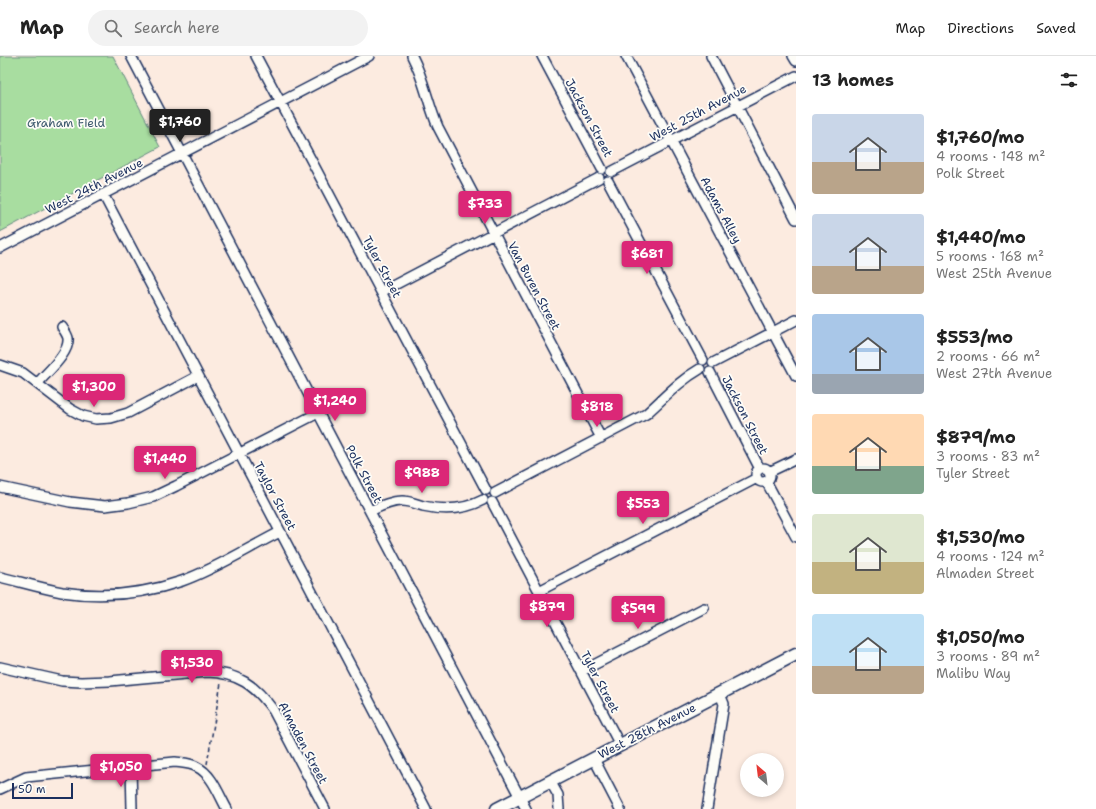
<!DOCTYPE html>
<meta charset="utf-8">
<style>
:root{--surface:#fff;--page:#f2f2f2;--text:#222;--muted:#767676;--line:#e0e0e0;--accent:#db2777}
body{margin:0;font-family:"Shantell Sans",sans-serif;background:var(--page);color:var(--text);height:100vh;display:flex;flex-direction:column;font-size:15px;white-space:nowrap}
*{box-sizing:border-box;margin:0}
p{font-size:13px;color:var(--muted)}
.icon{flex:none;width:22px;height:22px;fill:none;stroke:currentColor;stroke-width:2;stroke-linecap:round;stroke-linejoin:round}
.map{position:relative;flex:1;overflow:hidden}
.drawer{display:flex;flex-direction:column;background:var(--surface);width:300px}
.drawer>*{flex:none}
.needle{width:26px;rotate:332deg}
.tools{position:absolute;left:740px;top:697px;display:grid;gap:8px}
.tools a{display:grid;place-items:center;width:44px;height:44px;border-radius:50%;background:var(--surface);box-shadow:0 2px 6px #0003;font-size:20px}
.scale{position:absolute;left:12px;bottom:10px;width:61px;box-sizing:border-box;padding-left:4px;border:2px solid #1b2f5e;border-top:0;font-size:11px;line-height:14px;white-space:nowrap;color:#1b2f5e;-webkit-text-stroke:3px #fdfcf7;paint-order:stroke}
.price{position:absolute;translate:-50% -34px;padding:0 9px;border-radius:4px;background:var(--accent);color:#fff;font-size:13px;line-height:26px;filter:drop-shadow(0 1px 2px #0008)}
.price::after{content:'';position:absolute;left:50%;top:24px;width:12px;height:9px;margin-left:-6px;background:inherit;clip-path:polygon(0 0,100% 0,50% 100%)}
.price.active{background:#222;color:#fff}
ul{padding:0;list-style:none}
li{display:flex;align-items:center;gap:12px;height:100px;padding:0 16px}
li span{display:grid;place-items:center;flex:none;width:112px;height:80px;border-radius:4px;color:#555}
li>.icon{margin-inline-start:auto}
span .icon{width:48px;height:48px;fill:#fffc;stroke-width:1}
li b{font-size:17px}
h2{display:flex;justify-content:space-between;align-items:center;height:48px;padding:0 16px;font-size:17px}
header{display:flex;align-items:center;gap:24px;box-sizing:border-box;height:56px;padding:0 20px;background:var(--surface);border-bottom:1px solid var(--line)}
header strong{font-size:19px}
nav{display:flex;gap:22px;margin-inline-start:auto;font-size:14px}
.search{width:280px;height:36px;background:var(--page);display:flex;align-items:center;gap:10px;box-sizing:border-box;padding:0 14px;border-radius:22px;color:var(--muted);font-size:15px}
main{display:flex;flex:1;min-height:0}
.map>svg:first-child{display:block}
.green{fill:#a8dda0;stroke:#62867f}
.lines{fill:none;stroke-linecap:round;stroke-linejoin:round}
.minor-casing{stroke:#1b2f5e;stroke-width:12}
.major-casing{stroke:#1b2f5e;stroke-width:15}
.path{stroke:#1b2f5e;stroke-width:1.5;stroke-dasharray:4 3;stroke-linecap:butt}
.minor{stroke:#fdfcf7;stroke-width:9}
.major{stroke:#fdfcf7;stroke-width:12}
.labels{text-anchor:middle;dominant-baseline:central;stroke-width:3.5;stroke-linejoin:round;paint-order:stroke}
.street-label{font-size:12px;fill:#1b2f5e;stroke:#fdfcf7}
.park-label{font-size:12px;fill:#3e5a6e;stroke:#fdfcf7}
</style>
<header>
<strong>Map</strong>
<div class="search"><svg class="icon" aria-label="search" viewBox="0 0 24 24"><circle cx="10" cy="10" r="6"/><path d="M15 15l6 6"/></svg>Search here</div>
<nav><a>Map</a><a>Directions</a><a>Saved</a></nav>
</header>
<main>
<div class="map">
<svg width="796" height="753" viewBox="0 0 796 753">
<rect width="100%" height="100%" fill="#fcebe0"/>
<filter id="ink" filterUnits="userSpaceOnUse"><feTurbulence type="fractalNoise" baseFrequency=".025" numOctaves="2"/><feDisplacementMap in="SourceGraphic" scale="8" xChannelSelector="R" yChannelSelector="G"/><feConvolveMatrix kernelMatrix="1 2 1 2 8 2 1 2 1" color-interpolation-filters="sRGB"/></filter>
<g filter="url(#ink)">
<!-- green -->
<path class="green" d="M0,0H113L160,91L0,176Z"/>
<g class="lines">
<!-- minor casing -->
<g class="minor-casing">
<path id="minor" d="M131,0L526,753
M256,0L486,434
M412,0C424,23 428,48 438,71L601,382
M542,0L602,113
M626,0L796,320
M711,0L796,163
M793,0L796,5
M611,116L796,20
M608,125L703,304
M103,138L426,753
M0,192L369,0
M381,236L599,122
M713,307L796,264
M0,309L23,317L70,353L83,360L96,363L111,362L128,357L198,320
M710,316L760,413
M38,327C47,316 70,297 68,282C67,278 64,274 62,271
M756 419a7 7 0 1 1 14 0a7 7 0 1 1-14 0Z
M769,416L796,403
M766,425L796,481
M0,431L70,446L105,450L128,447L153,441L176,430L318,357
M495,437L646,358C664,342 679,325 700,313
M492,446L620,689
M370,455C381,450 391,445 402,445C410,445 416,448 423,450C445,455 464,454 483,444
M0,521C21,526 41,532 62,536C102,542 144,538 182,525C216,513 248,492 280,476
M539,535L757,422
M0,611L62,625L81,626L110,625L207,616C238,617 255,629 273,654L325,753
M582,615L704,552
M594,703L620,753
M131,711L132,753
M550,725L558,739L559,753
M0,733L26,721L175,706C183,707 191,707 197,711C212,718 219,739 227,753
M707,753L724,648L720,638"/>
</g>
<!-- major casing -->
<g class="major-casing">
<path id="major" d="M497,753L796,598"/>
</g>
<!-- path -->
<path class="path" d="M207,708L221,627"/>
<!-- minor -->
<use href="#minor" class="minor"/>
<!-- major -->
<use href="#major" class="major"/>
</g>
</g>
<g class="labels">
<!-- street labels -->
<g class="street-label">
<text transform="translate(698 57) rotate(-28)">West 25th Avenue</text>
<text transform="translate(589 62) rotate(62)">Jackson Street</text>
<text transform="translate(94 130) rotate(-27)">West 24th Avenue</text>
<text transform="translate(721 154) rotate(62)">Adams Alley</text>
<text transform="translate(382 211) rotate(62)">Tyler Street</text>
<text transform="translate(534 230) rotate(62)">Van Buren Street</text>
<text transform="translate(745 359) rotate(63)">Jackson Street</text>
<text transform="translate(364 418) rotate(62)">Polk Street</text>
<text transform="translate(275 440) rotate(62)">Taylor Street</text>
<text transform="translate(600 626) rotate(62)">Tyler Street</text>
<text transform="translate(647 675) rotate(-27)">West 28th Avenue</text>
<text transform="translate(303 687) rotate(62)">Almaden Street</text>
</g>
<!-- park labels -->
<g class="park-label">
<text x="66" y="67">Graham Field</text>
</g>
</g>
</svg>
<div class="tools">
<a><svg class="needle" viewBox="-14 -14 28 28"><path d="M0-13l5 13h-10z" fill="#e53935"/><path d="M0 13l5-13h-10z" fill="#767676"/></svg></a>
</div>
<div class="scale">50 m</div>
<b class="price active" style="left:180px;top:87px">$1,760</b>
<b class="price" style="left:485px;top:169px">$733</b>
<b class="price" style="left:647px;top:219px">$681</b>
<b class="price" style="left:94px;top:352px">$1,300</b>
<b class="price" style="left:335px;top:366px">$1,240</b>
<b class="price" style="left:597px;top:372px">$818</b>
<b class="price" style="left:165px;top:424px">$1,440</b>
<b class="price" style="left:422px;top:438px">$988</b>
<b class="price" style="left:643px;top:469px">$553</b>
<b class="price" style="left:547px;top:572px">$879</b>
<b class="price" style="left:638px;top:574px">$599</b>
<b class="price" style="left:192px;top:628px">$1,530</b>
<b class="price" style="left:121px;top:732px">$1,050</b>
</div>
<section class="drawer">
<h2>13 homes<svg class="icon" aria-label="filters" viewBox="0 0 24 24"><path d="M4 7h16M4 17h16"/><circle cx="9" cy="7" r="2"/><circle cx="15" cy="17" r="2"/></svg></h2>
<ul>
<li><span style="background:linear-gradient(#c9d6e8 60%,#b9a48a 0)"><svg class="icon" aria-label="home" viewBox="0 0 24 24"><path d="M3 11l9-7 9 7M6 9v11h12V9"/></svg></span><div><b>$1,760/mo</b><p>4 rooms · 148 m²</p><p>Polk Street</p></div></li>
<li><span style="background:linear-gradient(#c9d6e8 65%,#b9a48a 0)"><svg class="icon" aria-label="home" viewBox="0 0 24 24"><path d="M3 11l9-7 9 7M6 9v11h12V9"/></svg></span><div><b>$1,440/mo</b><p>5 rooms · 168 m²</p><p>West 25th Avenue</p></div></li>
<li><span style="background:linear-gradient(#a9c7e8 75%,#9aa5b1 0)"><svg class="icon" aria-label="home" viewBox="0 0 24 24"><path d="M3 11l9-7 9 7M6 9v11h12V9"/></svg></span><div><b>$553/mo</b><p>2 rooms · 66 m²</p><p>West 27th Avenue</p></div></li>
<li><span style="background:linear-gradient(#ffd9b3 65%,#7fa58c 0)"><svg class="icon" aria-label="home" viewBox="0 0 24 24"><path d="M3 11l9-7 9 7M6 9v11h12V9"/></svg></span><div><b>$879/mo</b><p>3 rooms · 83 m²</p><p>Tyler Street</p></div></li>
<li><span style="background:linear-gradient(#dfe7d0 60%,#c2b280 0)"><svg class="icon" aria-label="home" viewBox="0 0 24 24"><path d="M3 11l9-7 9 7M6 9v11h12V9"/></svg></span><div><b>$1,530/mo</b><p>4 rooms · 124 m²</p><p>Almaden Street</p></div></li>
<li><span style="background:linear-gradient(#bfe0f5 65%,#b9a48a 0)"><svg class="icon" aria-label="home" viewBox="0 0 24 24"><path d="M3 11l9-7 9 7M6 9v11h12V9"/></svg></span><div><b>$1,050/mo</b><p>3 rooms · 89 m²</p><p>Malibu Way</p></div></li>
</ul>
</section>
</main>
